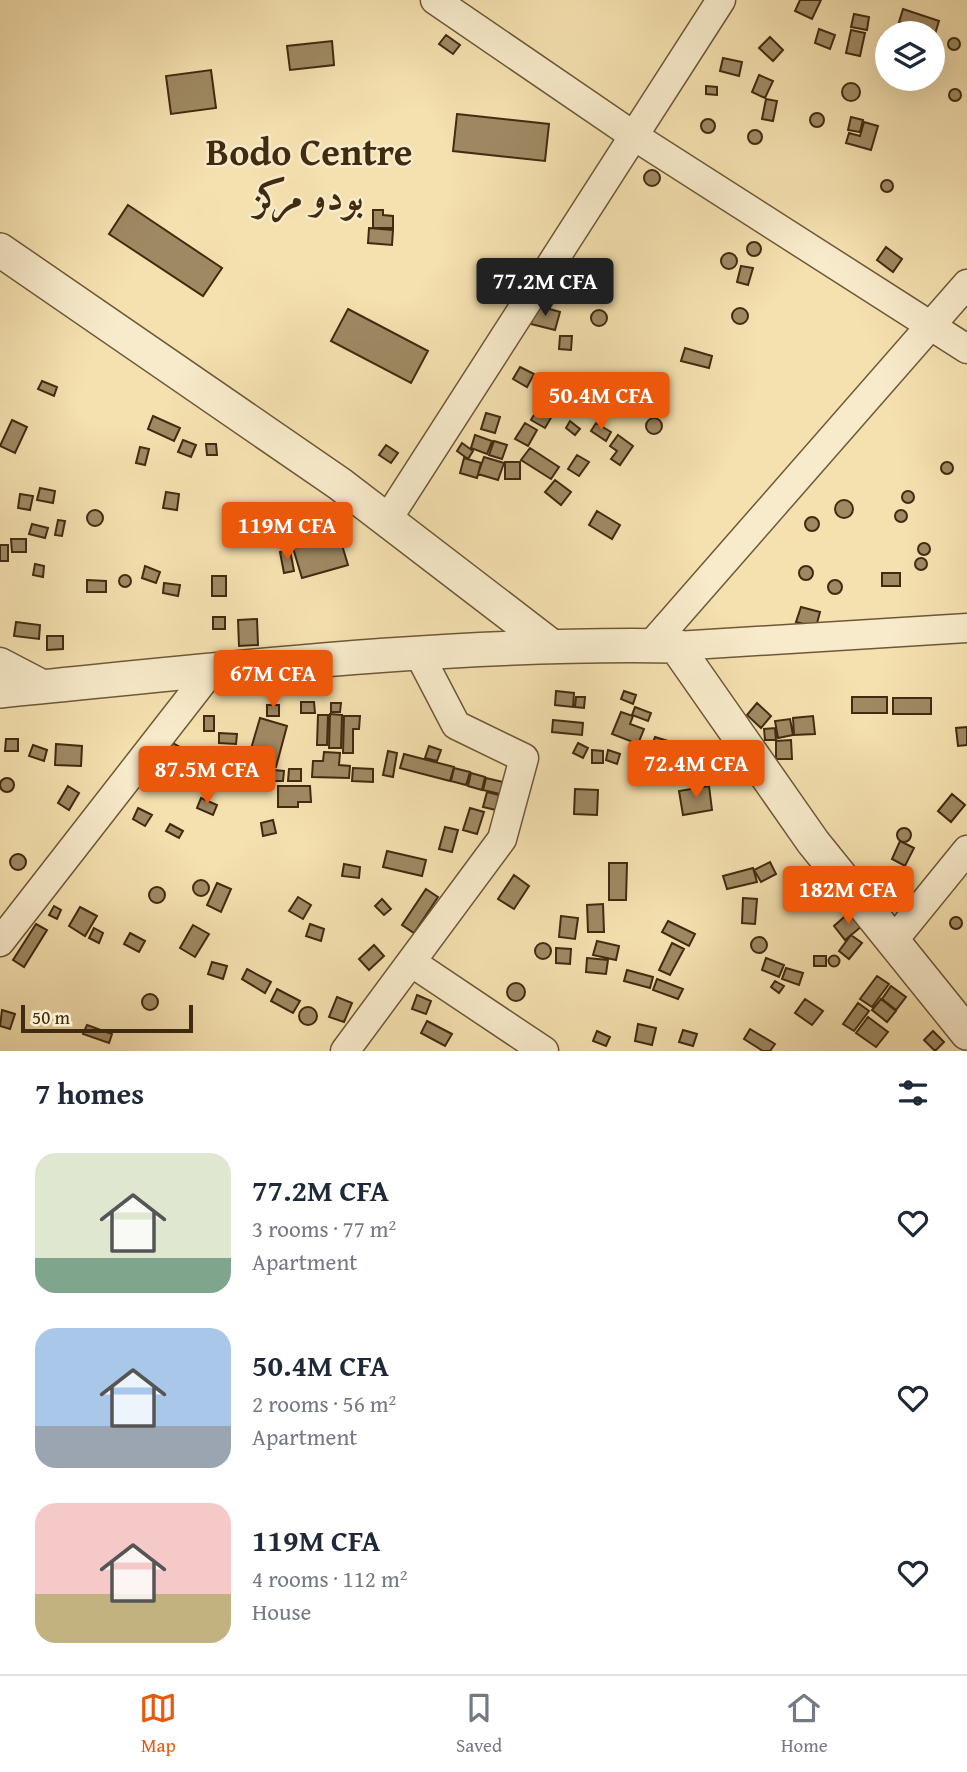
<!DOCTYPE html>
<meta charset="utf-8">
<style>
:root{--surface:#fff;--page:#f2f2f3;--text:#1f2937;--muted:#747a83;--line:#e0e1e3;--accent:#ea580c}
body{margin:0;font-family:"Gentium Book Plus",Amiri,serif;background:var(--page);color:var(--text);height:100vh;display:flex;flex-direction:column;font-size:26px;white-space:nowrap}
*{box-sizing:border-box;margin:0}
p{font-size:23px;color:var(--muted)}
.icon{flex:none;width:38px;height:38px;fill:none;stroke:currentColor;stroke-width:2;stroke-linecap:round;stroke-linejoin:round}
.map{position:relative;height:1051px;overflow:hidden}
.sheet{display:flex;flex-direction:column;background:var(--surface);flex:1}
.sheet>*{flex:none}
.tools{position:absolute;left:875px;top:21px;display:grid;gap:14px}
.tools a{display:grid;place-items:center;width:70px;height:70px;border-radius:50%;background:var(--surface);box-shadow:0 7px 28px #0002;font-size:35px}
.scale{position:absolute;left:21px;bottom:18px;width:172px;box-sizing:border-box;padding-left:7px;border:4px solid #412b10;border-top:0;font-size:19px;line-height:24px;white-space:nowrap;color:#412b10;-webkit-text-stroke:5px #f8ebcb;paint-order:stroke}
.price{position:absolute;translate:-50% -60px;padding:0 16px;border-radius:7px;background:var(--accent);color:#fff;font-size:23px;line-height:46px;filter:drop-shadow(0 2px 4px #0008)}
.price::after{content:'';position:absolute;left:50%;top:42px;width:21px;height:16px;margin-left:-10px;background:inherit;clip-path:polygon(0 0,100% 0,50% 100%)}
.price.on{background:#222;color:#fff}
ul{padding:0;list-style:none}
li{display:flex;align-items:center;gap:21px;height:175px;padding:0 35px}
li span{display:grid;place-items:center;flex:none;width:196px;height:140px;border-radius:21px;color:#555}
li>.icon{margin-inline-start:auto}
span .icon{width:84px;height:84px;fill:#fffc;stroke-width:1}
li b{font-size:30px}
h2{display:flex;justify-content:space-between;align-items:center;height:84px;padding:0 35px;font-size:30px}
.menu{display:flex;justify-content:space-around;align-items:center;height:98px;border-top:2px solid var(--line);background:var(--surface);font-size:19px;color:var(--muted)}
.menu a{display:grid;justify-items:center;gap:4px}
.menu .on{color:var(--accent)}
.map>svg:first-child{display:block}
.building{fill:#9f8963;stroke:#412b10;stroke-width:2}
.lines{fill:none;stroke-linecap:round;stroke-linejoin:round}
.minor-casing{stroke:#6e5838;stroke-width:31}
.tertiary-casing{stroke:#6e5838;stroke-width:36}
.minor{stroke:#f8ebcb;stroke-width:28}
.tertiary{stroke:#f8ebcb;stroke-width:33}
.labels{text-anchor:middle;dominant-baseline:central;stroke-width:5;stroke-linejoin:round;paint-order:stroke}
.town-label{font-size:38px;font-weight:bold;fill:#412b10;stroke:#f8ebcb}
</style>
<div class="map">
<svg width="967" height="1051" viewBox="0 0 967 1051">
<rect width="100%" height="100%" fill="#f5e0af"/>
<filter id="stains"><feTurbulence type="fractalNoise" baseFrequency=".00286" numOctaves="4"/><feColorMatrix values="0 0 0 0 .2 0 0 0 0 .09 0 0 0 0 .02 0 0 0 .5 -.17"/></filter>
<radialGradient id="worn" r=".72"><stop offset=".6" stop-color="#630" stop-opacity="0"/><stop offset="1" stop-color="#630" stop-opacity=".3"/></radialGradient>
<!-- building -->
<path class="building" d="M800,0H821L812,19L795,11Z
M903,9L939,21L935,34L899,22Z
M854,14L869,17L867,30L851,27Z
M819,29L835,35L830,49L815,43Z
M851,30L865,33L860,56L846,53Z
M446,35L460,45L453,54L439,44Z
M770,37L783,50L773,61L759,48Z
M948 44a6 6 0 1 1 12 0a6 6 0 1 1-12 0Z
M332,41L334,65L290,70L287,46Z
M723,58L742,62L739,76L720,71Z
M211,70L216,108L171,114L166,76Z
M759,75L773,81L765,98L752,92Z
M842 92a9 9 0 1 1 18 0a9 9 0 1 1-18 0Z
M706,86L717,87V95L706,94Z
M949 95a6 6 0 1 1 12 0a6 6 0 1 1-12 0Z
M766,99L777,101L773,121L762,119Z
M810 120a7 7 0 1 1 14 0a7 7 0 1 1-14 0Z
M457,114L549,124L545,161L453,151Z
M851,117L863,120L860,132L848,130Z
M701 126a7 7 0 1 1 14 0a7 7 0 1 1-14 0Z
M864,122L878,126L871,150L846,143L849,133L860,136Z
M748 137a7 7 0 1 1 14 0a7 7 0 1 1-14 0Z
M644 178a8 8 0 1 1 16 0a8 8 0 1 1-16 0Z
M881 186a6 6 0 1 1 12 0a6 6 0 1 1-12 0Z
M128,205L222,268L203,296L109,234Z
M373,210H383V215L393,216V228H373Z
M369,228L393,230L392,245L368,243Z
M747 249a7 7 0 1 1 14 0a7 7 0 1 1-14 0Z
M886,247L902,259L893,272L877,260Z
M721 261a8 8 0 1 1 16 0a8 8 0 1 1-16 0Z
M741,266L753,268L748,285L737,282Z
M536,305L560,312L555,330L531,324Z
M732 316a8 8 0 1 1 16 0a8 8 0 1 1-16 0Z
M348,309L428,351L411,383L331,341Z
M591 318a8 8 0 1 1 16 0a8 8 0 1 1-16 0Z
M560,336H572L571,350L559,349Z
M685,348L712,356L709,368L681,361Z
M520,367L534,374L527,387L513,379Z
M42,381L57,387L54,396L38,389Z
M620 405a8 8 0 1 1 16 0a8 8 0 1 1-16 0Z
M541,403L555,411L545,428L531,420Z
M486,413L500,417L495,433L481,429Z
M153,416L180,428L174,441L148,429Z
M646 426a8 8 0 1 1 16 0a8 8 0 1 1-16 0Z
M12,420L27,427L15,453L0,446Z
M570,421L580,429L575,435L566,428Z
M525,423L537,430L528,446L515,439Z
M596,423L611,432L606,441L591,431Z
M475,435L492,441L487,454L471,448Z
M618,435L633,446L620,465L611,459L617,451L610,446Z
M183,440L196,445L191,457L178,452Z
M494,441L507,445L502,459L489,455Z
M462,443L473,451L468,459L457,451Z
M206,444H216L217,455H207Z
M386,445L398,453L391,463L379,455Z
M140,447L149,449L145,465L136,463Z
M530,448L559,467L551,479L521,460Z
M577,455L589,462L579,476L568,469Z
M484,457L504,463L498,480L478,474Z
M464,458L481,463L477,478L460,473Z
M941 468a6 6 0 1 1 12 0a6 6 0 1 1-12 0Z
M505,462H520V479H505Z
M555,480L571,492L561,505L545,492Z
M40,488L55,491L53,503L37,500Z
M902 497a6 6 0 1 1 12 0a6 6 0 1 1-12 0Z
M166,492L179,494L177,510L163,508Z
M20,494L33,496L30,510L18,508Z
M835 509a9 9 0 1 1 18 0a9 9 0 1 1-18 0Z
M895 516a6 6 0 1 1 12 0a6 6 0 1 1-12 0Z
M87 518a8 8 0 1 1 16 0a8 8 0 1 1-16 0Z
M597,511L620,525L612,539L589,525Z
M805 524a7 7 0 1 1 14 0a7 7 0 1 1-14 0Z
M58,520L65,521L62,536L55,535Z
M32,524L48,528L45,538L29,534Z
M336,525L348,565L302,578L290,538Z
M11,539H26V552H12Z
M918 549a6 6 0 1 1 12 0a6 6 0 1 1-12 0Z
M0,545H8V561H0Z
M290,550L294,571L284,573L280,552Z
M915 564a6 6 0 1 1 12 0a6 6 0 1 1-12 0Z
M35,564L44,566L43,577L33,575Z
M799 573a7 7 0 1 1 14 0a7 7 0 1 1-14 0Z
M145,566L160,572L156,583L142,578Z
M882,573H900V586H882Z
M119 581a6 6 0 1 1 12 0a6 6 0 1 1-12 0Z
M212,576H226V596H212Z
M87,580L106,581V592H87Z
M828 587a7 7 0 1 1 14 0a7 7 0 1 1-14 0Z
M164,583L180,585L178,596L163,593Z
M801,607L820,612L816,627L796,622Z
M213,617H225V629H213Z
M257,619L258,645L239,646L238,620Z
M16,622L40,625L39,639L14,636Z
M47,636H63V649L47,650Z
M556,691L574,693L573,707L555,705Z
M624,691L636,695L633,704L621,699Z
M576,697H585L584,708L575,707Z
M852,697H887V713H852Z
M893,698H931V714H893Z
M301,702H314L315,713H301Z
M331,703H341L340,712H331Z
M757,703L771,716L761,728L747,715Z
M267,705H279V716H267Z
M635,707L651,713L648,721L632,715Z
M621,712L633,716L630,724L644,729L638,744L612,734Z
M330,714L342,715L341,748H329Z
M318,715H328L327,745H317Z
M204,716H214V731H204Z
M344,716H360L359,729H353V753H343Z
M813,716L815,734L794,735L793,718Z
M260,718L287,726L276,767L248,759Z
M790,719L793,735L778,738L775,721Z
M553,720L583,723L582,735L552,732Z
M967,727V745L958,746L956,728Z
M775,728L776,740H765L764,729Z
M219,733L237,734L236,744L219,743Z
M655,737L671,742L665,759L649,754Z
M6,739H18V751H5Z
M791,740L792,759H776V741Z
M171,742L185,750L176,767L161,759Z
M578,743L588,748L583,758L573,753Z
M56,744L82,746L81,766L55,765Z
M33,745L47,750L44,761L29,756Z
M429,746L441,750L437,761L425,758Z
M679,747L701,753L698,764L675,758Z
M592,750L603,751V763H592Z
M608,750L620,754L617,764L606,760Z
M388,751L397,753L393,777L383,775Z
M324,752L340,753L339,765L350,766L349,778L312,777L313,761H323Z
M404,754L454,767L450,781L400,768Z
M353,768L373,769V782L352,781Z
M454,768L470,772L466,785L451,781Z
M289,769H301V781H288Z
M273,770L284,771L283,781H273Z
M471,773L485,777L482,790L468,786Z
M0 785a7 7 0 1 1 14 0a7 7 0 1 1-14 0Z
M486,778L503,782L500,794L483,790Z
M68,786L79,793L69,810L58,803Z
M278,786H310L311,802H298V807H278Z
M709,786L712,810L683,815L679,791Z
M575,789L598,790L597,815L574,814Z
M487,792L499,795L496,810L483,807Z
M952,794L965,805L951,822L938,811Z
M201,798L217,805L213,815L197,808Z
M138,808L152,815L145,826L133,819Z
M470,808L484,812L477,834L463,830Z
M273,820L276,833L263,836L261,823Z
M170,824L183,831L179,838L166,831Z
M445,827L458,830L452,852L439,849Z
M897 835a7 7 0 1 1 14 0a7 7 0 1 1-14 0Z
M900,841L914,848L905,866L892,859Z
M387,851L426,860L422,876L383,867Z
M10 862a8 8 0 1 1 16 0a8 8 0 1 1-16 0Z
M770,862L776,874L761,882L754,870Z
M609,863H627L626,900H609Z
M344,864L360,867L359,878L342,876Z
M753,868L757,882L727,889L723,876Z
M802,870L815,879L806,890L794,881Z
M514,875L529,886L514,909L498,899Z
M193 888a8 8 0 1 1 16 0a8 8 0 1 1-16 0Z
M818,881L828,893L817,903L806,891Z
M217,883L231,889L221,912L207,905Z
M149 895a8 8 0 1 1 16 0a8 8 0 1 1-16 0Z
M426,889L438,897L414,933L402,925Z
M298,897L311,905L303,919L289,911Z
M743,898L757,899L755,924L742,923Z
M382,899L391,909L384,915L375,906Z
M603,904L604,932H588L587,905Z
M54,906L61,910L57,919L49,915Z
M80,907L97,916L85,936L69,926Z
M850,912L862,926L845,940L834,926Z
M561,916L578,918L575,939L559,937Z
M950 923a6 6 0 1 1 12 0a6 6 0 1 1-12 0Z
M668,921L695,934L689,946L662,932Z
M36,924L47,930L24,967L13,960Z
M310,924L324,929L321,941L306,936Z
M193,925L209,934L195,957L180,948Z
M94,928L103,933L99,943L89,938Z
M130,933L145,941L139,952L124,944Z
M851,935L862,943L849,959L839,951Z
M751 945a8 8 0 1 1 16 0a8 8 0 1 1-16 0Z
M597,941L619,946L616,960L593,955Z
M672,943L684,949L670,975L659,970Z
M535 951a8 8 0 1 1 16 0a8 8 0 1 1-16 0Z
M374,945L384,956L369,970L359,959Z
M556,948L571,949L570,964L556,963Z
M828.5 961a5.5 5.5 0 1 1 11 0a5.5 5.5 0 1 1-11 0Z
M814,956H826V966H814Z
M587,958L608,960L606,974L586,972Z
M766,958L784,965L779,977L762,970Z
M212,962L227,966L223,979L208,974Z
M786,968L803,973L799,985L782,979Z
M247,969L271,982L265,993L242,979Z
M627,970L653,977L650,988L624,981Z
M877,976L889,984L872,1007L860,999Z
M657,979L683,989L678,999L653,990Z
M775,981L784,986L779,993L771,987Z
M507 992a9 9 0 1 1 18 0a9 9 0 1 1-18 0Z
M891,986L906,997L896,1010L882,999Z
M277,989L300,1001L293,1013L271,1001Z
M142 1002a8 8 0 1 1 16 0a8 8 0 1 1-16 0Z
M417,995L431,1001L426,1014L412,1009Z
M337,997L352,1003L344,1022L329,1017Z
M805,999L823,1011L812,1025L795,1013Z
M881,999L896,1011L887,1022L872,1010Z
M858,1003L869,1011L854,1031L843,1024Z
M299 1016a9 9 0 1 1 18 0a9 9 0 1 1-18 0Z
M2,1010L15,1014L10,1029L0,1026Z
M868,1017L888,1032L876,1047L856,1033Z
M427,1021L452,1034L445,1046L421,1033Z
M638,1024L656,1028L652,1045L635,1041Z
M87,1025L112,1034L109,1043L83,1034Z
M750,1029L775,1044L770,1051H763L744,1039Z
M683,1030L697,1034L693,1046L679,1042Z
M597,1031L610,1037L606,1046L593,1041Z
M933,1031L944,1042L935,1051L924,1040Z"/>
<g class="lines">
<!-- minor casing -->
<g class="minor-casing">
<path id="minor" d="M435,0L634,136L967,349
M387,520L721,0
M651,645L967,284
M676,646L967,628
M0,662L46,686
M893,941L967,850
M0,942L211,671
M411,962L544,1051
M345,1051L502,839L524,758L456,725L419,654"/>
</g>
<!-- tertiary casing -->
<g class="tertiary-casing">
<path id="tertiary" d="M0,250L340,484L550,645
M0,691C225,669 450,642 676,646L813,842L967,1033"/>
</g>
<!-- minor -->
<use href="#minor" class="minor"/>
<!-- tertiary -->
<use href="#tertiary" class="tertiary"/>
</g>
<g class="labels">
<!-- town labels -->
<g class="town-label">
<text x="309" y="151">Bodo Centre<tspan x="309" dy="44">بودو مركز</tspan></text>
</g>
</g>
<rect width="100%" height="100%" filter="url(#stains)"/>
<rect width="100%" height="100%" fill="url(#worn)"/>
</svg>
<div class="tools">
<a><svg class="icon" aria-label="layers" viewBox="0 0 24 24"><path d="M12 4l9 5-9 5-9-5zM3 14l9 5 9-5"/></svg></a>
</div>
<div class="scale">50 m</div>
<b class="price on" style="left:545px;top:318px">77.2M CFA</b>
<b class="price" style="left:601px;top:432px">50.4M CFA</b>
<b class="price" style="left:287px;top:562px">119M CFA</b>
<b class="price" style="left:273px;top:710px">67M CFA</b>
<b class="price" style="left:696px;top:800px">72.4M CFA</b>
<b class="price" style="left:207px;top:806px">87.5M CFA</b>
<b class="price" style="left:848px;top:926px">182M CFA</b>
</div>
<section class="sheet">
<h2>7 homes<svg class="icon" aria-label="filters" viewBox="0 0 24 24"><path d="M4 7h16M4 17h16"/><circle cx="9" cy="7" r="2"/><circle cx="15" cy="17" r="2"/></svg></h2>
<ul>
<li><span style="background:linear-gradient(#dfe7d0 75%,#7fa58c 0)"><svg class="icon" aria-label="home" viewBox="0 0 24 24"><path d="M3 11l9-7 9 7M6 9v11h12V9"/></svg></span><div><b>77.2M CFA</b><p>3 rooms · 77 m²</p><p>Apartment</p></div><svg class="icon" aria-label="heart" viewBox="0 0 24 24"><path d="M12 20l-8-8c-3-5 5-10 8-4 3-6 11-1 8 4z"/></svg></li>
<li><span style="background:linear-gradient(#a9c7e8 70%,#9aa5b1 0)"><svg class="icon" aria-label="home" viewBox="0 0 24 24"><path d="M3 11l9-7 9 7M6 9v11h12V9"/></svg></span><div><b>50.4M CFA</b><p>2 rooms · 56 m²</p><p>Apartment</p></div><svg class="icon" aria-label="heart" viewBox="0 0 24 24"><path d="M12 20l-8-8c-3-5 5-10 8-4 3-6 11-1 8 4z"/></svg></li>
<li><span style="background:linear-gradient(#f6c9c9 65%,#c2b280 0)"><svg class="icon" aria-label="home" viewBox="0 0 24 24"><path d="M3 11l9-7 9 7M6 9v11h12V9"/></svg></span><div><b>119M CFA</b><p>4 rooms · 112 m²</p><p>House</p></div><svg class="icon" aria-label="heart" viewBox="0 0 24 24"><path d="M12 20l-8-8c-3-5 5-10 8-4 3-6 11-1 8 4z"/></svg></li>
</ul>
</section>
<nav class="menu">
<a class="on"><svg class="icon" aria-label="map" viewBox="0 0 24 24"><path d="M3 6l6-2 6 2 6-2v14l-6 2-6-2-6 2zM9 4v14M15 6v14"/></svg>Map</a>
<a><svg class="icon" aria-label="saved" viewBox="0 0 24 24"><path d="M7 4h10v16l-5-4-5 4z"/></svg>Saved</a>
<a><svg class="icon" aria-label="home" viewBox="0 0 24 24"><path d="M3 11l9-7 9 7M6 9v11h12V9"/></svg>Home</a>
</nav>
